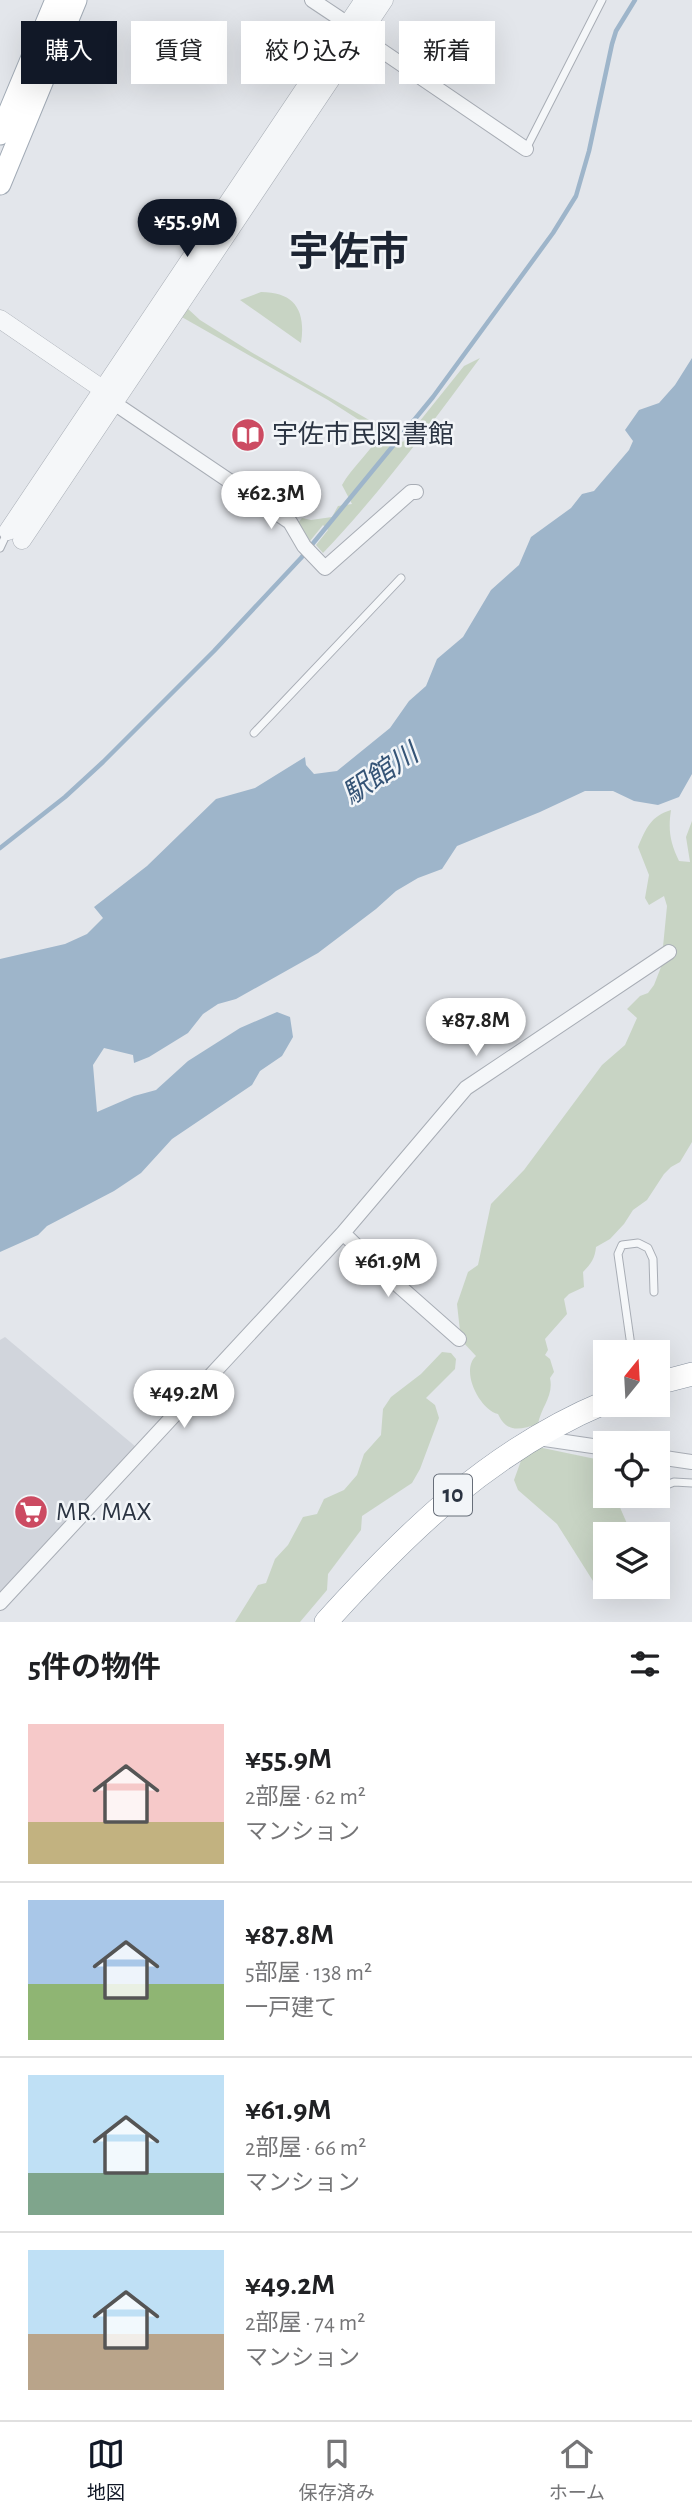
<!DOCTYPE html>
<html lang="ja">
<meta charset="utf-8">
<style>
:root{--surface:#fff;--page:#f6f6f6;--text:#202124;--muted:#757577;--line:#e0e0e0;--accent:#111827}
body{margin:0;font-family:"Alegreya Sans","Noto Sans JP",sans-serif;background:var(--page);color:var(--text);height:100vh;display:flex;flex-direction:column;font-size:26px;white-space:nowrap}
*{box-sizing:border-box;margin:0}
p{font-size:23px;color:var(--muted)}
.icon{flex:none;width:38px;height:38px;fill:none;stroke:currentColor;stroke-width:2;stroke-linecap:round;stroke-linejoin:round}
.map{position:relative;height:1622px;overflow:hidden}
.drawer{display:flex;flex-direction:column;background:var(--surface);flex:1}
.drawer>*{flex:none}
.top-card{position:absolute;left:21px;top:21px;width:651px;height:63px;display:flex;gap:14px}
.needle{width:46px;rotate:18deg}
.controls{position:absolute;left:593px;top:1340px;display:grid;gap:14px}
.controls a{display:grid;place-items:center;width:77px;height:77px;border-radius:0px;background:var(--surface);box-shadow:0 7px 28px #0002;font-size:35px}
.price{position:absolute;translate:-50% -60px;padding:0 16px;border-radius:24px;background:#fff;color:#222;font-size:23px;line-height:46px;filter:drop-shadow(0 2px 4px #0008)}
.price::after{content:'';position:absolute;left:50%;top:42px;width:21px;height:16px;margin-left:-10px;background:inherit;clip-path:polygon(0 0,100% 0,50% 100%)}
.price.selected{background:var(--accent);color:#fff}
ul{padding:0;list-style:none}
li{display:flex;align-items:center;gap:21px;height:175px;padding:0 28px}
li+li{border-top:2px solid var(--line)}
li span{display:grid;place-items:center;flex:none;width:196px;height:140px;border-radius:0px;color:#555}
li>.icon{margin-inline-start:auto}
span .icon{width:84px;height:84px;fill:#fffc;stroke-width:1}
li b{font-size:30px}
h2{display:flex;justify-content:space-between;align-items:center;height:84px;padding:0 28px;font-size:30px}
.chip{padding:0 24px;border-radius:0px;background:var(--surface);box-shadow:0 7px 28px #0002;font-size:24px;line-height:63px}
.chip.selected{background:var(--accent);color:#fff}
.menu{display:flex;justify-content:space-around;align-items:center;height:98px;border-top:2px solid var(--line);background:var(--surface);font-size:19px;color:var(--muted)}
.menu a{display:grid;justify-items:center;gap:4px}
.menu .selected{color:var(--accent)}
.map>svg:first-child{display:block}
.built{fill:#d1d5dc}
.green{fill:#c8d4c4}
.water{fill:#9eb5ca}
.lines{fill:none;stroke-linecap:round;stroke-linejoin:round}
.stream{stroke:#9eb5ca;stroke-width:4.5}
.service-casing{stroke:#a8adb5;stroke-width:9}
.minor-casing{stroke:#a8adb5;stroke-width:16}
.tertiary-casing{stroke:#a8adb5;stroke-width:19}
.primary-casing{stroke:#a2abb6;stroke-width:23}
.trunk-casing{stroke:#8a94a1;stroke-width:24}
.service{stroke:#f5f7f9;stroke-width:7}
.minor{stroke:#f5f7f9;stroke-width:14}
.tertiary{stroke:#f5f7f9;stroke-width:18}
.primary{stroke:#fff;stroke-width:21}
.trunk{stroke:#fff;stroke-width:23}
.labels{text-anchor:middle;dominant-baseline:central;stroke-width:5;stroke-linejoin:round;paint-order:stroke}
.shield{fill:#f2f5f8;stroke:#676e79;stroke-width:2}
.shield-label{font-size:24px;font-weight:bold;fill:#2b3442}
.poi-label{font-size:26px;fill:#2b3442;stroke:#f2f5f8;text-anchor:start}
.water-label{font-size:28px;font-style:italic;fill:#355476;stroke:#f2f5f8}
.town-label{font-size:40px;font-weight:bold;fill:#1d2533;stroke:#f2f5f8}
</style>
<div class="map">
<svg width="692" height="1622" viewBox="0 0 692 1622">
<rect width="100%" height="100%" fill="#e3e6eb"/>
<!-- built -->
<path class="built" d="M5,1337L136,1447L0,1594V1340Z"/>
<!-- green -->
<path class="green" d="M261,292C295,292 306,311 301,343L240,300Z
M187,308L200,320L251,352L383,428L403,442L464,366L480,358C430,426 381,492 323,553L316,545L328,530L323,525L310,541L298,523L302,518L311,520L332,517L338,506L352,504L342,485C352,467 368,455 378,437L370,427L328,400L180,316Z
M671,810C668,830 670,842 679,861L690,862L686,837L692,821V1142L680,1162L671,1167L664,1174L647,1200L633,1210L624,1224L610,1239L596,1247C595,1258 591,1264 583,1272L584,1287L569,1294L564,1299L567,1314L545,1339L548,1350L545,1355L550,1359L554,1372L550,1378C554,1396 541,1407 538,1424C519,1430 507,1433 498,1414C479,1409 460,1370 476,1356L461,1340L457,1304L468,1272L478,1265L491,1204L524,1170L602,1065L625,1045L637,1018L627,1009L640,996L648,993L654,985L661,967L667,906L664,896L649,905L645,898L649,875L638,847C646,828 651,816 671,810Z
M442,1352L451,1353L456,1359L455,1369L426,1398L435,1405L439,1418L420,1469L412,1483L362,1516L361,1530L328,1574L327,1590L300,1622H235L258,1585L266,1583L275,1559L288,1545L303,1517L317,1514L324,1499L344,1490L357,1475L364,1454L381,1435L383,1409L391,1397L421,1374Z
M538,1447L605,1461L606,1496H615L632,1535H606L605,1585L593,1581L557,1524L518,1490L514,1480L522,1458Z"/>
<!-- water -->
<path class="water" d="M692,358V774L679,797L658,805L634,801L613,791H585L540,812L457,846L442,869L418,878L396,891L376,909L318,953L236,999L218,1004L203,1014L188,1033L149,1057L134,1063L133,1055L104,1048L93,1065L97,1112L134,1096L156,1090L188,1061L240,1028L277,1012L290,1017L293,1037L282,1056L260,1071L252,1085L172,1139L141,1173L114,1191L47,1226L38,1235L0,1252V959L65,944L87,934L103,918L94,907L147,866L216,799L255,788L305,757L306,765L314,774L337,771L390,728L409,701L426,686L437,659L463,637L491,590L519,565L531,537L571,508L582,494L594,491L629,450L633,441L625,430L639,410L659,403L675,385Z"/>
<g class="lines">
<!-- stream -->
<path class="stream" d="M0,848L65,797L103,762L214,651L301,558L433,397L553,233L576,196L589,151L612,44L616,31L635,0"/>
<!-- service casing -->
<g class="service-casing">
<path id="service" d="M526,149L602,0
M0,548L7,533
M254,733L401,578
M632,1353L618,1254L622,1245L638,1243L648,1248L653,1259L654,1292
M669,1484L674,1482L692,1483"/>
</g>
<!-- minor casing -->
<g class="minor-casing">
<path id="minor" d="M312,0L348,24L360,36L526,149
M114,403L290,522L304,546L325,568L411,492H416
M343,1233L382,1271L459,1339
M538,1438L606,1448
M658,1457L692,1462
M0,1603L343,1233L466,1088L669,952"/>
</g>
<!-- tertiary casing -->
<g class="tertiary-casing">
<path id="tertiary" d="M0,319L111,395
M8,531L364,0
M22,540L384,0"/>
</g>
<!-- primary casing -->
<g class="primary-casing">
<path id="primary" d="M0,134L56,0
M0,184L76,0"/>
</g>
<!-- trunk casing -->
<g class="trunk-casing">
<path id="trunk" d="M658,1383L692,1374
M326,1622C408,1531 491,1450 606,1402"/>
</g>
<!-- service -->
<use href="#service" class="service"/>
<!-- minor -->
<use href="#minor" class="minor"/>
<!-- tertiary -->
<use href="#tertiary" class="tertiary"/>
<!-- primary -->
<use href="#primary" class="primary"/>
<!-- trunk -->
<use href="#trunk" class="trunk"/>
</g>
<!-- icons -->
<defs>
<g id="library-disc" transform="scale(1.75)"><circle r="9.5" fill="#cc4b62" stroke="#f2f5f8"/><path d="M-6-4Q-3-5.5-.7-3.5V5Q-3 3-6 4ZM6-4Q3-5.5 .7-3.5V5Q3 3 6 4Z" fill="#fff"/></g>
<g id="supermarket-disc" transform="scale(1.75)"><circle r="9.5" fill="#cc4b62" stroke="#f2f5f8"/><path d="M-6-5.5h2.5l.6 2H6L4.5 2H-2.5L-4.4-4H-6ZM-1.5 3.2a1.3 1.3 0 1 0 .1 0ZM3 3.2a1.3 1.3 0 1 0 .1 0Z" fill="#fff"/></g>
</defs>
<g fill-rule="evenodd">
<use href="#library-disc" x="248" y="435"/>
<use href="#supermarket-disc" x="31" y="1512"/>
</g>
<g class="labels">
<!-- shield labels -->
<rect class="shield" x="434" y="1474.5" width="38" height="41" rx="5"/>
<g class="shield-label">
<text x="453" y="1495">10</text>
</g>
<!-- poi labels -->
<g class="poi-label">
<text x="272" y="435">宇佐市民図書館</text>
<text x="56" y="1512">MR. MAX</text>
</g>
<!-- water labels -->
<g class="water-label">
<text transform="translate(381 775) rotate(-34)">駅館川</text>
</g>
<!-- town labels -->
<g class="town-label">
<text x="349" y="253">宇佐市</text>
</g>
</g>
</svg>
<div class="controls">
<a><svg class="needle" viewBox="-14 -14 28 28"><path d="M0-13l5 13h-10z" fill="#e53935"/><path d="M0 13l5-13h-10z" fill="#757577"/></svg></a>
<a><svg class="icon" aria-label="locate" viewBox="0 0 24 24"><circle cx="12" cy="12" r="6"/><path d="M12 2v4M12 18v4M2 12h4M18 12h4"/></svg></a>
<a><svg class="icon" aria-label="layers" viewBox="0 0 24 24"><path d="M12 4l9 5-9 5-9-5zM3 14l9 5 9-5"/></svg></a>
</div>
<b class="price selected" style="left:187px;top:259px">¥55.9M</b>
<b class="price" style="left:271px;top:531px">¥62.3M</b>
<b class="price" style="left:476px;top:1058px">¥87.8M</b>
<b class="price" style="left:388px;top:1299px">¥61.9M</b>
<b class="price" style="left:184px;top:1430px">¥49.2M</b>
<div class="top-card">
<a class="chip selected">購入</a>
<a class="chip">賃貸</a>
<a class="chip">絞り込み</a>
<a class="chip">新着</a>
</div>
</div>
<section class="drawer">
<h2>5件の物件<svg class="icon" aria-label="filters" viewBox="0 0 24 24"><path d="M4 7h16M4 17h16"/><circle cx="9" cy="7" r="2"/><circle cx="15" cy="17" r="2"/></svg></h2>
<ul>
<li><span style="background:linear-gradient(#f6c9c9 70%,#c2b280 0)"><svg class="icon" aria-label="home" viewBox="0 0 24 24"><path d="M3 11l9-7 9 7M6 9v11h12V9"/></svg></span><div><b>¥55.9M</b><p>2部屋 · 62 m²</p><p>マンション</p></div></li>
<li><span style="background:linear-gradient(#a9c7e8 60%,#8fb573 0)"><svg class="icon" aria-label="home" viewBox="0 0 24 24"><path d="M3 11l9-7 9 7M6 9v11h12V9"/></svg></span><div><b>¥87.8M</b><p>5部屋 · 138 m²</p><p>一戸建て</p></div></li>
<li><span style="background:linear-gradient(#bfe0f5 70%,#7fa58c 0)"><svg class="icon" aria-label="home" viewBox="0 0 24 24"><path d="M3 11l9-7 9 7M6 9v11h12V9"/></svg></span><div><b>¥61.9M</b><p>2部屋 · 66 m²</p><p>マンション</p></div></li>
<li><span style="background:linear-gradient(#bfe0f5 60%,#b9a48a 0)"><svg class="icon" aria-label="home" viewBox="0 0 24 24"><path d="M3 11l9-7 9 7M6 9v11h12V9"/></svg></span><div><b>¥49.2M</b><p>2部屋 · 74 m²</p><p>マンション</p></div></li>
</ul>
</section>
<nav class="menu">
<a class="selected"><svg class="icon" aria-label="map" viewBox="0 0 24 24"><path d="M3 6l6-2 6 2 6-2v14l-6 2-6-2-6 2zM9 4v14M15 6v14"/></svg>地図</a>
<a><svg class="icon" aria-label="saved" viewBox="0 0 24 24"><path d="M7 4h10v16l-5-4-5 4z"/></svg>保存済み</a>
<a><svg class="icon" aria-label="home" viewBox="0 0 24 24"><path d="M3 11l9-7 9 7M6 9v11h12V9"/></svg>ホーム</a>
</nav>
